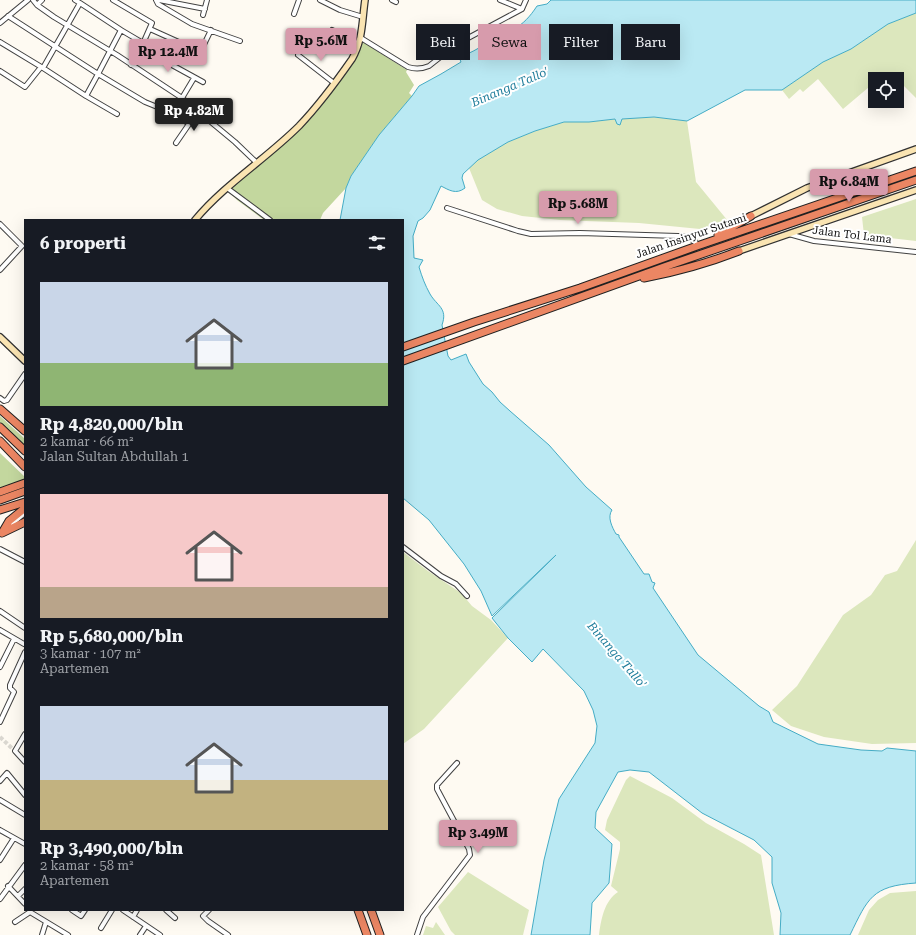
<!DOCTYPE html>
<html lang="id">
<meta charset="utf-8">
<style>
:root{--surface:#171b24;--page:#242831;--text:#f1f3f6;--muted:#9ea1a6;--accent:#d79bac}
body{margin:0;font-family:"Roboto Serif",serif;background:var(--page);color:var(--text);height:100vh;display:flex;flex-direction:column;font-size:15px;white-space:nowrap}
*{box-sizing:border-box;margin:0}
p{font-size:13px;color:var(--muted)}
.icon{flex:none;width:22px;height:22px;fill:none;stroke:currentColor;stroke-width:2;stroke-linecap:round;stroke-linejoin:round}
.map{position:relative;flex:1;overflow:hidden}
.side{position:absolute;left:24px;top:219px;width:380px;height:692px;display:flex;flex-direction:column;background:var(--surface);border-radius:0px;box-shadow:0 4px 16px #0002}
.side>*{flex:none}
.top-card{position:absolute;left:416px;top:24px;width:380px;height:36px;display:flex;gap:8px}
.fabs{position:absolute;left:868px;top:72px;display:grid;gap:8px}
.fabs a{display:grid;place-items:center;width:36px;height:36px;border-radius:0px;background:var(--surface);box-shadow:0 4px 16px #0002;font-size:20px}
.price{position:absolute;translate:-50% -34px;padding:0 9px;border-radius:4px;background:var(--accent);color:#111;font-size:13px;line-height:26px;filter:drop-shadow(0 1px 2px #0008)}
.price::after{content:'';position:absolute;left:50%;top:24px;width:12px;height:9px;margin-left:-6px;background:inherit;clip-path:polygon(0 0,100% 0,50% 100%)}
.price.current{background:#222;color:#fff}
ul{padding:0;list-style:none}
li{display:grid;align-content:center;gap:8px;height:212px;padding:0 16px}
li span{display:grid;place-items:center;height:124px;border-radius:0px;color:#555}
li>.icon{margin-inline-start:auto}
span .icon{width:72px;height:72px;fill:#fffc;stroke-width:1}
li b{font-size:17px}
h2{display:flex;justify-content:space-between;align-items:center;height:48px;padding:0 16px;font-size:17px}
.chip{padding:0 14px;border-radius:0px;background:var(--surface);box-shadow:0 4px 16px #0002;font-size:14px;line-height:36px}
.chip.current{background:var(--accent);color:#111}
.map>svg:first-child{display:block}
.green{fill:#dce7bd}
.forest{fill:#c3d79e}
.water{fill:#bae9f3;stroke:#45acc5}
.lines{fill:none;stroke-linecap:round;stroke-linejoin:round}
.street-tunnel{stroke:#dad7d0;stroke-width:4;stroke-dasharray:4 2;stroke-linecap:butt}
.street-casing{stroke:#424242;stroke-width:6}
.secondary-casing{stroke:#313131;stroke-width:8}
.highway-casing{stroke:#202020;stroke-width:9}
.street{stroke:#fff;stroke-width:4}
.secondary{stroke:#fae4b2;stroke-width:5.5}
.highway{stroke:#eb8663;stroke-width:7}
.labels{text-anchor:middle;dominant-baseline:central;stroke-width:4;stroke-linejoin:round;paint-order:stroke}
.street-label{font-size:11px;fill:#0f0f0f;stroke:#fff}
.water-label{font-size:12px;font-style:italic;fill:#1f7d9b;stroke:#fff}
</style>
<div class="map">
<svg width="916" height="935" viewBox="0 0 916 935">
<rect width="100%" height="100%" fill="#fefaf2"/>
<!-- green -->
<path class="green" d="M916,13V98L902,84L897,83V79H875V82L843,109L818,79L803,92L800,89L789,99L782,90L823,62L851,49L888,24Z
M654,117L687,121L696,182L728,221L713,227L700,229L639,223L560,220L522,216L497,209L482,200L469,168L478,160L508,142L535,131L564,122H589L615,119Z
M916,199V241L864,235L862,217Z
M916,540V743L872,744L824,737L791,726L772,710L797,686L843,615L871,595L885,575L897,571Z
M403,552L428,571L461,593L472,606L491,620L508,638L424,729L403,744Z
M630,776L672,798L706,823L744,844L761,855L774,935H599C601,920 604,901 618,892L611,886L620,849V842L605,830L607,820L626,780Z
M468,872L529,910L523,935H455L451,931L438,907Z
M916,891V935H858L869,910L878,900L890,893Z
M436,922L445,935H423L426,926L433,928Z"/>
<!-- forest -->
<path class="forest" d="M363,42L407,70L406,72L414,85L409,93L412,96L379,135L351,176L346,188L323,213L320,220H264L237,200L229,192L231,188L288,140L312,117L358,55Z
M0,416L25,439V448L0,423Z
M0,453L25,477V479L0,489Z"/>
<!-- water -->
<path class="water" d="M551,0H916V13L888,24L851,49L823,62L782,90H745L687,121L654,117L622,119L620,125L617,124L615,119L589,122H564L535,131L508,142L478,160L463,174L462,178L465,188C456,195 449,190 441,186L430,210L423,218L418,221L413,236L414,258L423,260L419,267C422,277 425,285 430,294C437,306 448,308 442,325L448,356L451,360L466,354L469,362L483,384L492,392L500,402L510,411L549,445L586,487L612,510C607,517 612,527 616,534L619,535V537L644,574H649L652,582L655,583L653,588L698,655L759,706L769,712L773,722L818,744L861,750L882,751L887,748L916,751V883C872,886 868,898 850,935H780L781,913L772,883V857L754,840L702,813L649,772L630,770L618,772L596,812L595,828L612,844L609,883L592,903L590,935H531L544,860L559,799L595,743L597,726L593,710L584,691L543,649L532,662L508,638L492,618L556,555L492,616L481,591L464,564L429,520L403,498V220H340L346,188L351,176L379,135L412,96L419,86L441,74L461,62L459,57C470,54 478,48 488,43C511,30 522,29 537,6L547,4Z"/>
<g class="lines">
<!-- street-tunnel -->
<path class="street-tunnel" d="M0,737L15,751"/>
<!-- street casing -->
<g class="street-casing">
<path id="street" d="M33,0L37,5L54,17L117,55L182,98L235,142L257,163
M113,0L152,23L141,48L131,65
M156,0L158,4L192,24L240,41
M159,0L205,9
M320,0L340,10L363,17
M392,0L396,2
M500,0L522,9L526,0
M37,5L42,0
M294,14L299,0
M203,15L207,0
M8,16L98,74L121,30L80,3
M0,23L28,0
M150,29L201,52
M121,30L143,43
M332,30L359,44
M361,38L408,67C414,69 422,69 429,66L457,44L522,9
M0,42L43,68L80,3L75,0
M141,48L203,82
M298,55L334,83
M196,61L211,30
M43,68L86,96L98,74L145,102L177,115L189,124
M0,71L25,87L41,67
M86,96L117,114
M182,98L194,78
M176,143L198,111
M227,188L270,220
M447,208L518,231L531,234L580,233L678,236L686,237L695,241L697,246
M0,224L22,246L0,270
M789,234L814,241L916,252
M0,398L4,401L7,400L25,374
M7,528L25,513
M403,547L441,576L456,584L467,596
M0,549L25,562
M0,611L25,628
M0,630L24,644
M0,667L14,639
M0,722L14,692L10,688V685L25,652
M25,734L15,751L25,762
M0,781L7,773L25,795
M0,800L25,815
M0,830L25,844
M0,860L14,838
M8,886L25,904
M18,896L25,889
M0,899L25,865
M29,910L30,912L68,935
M72,910L81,916L85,910
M123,910L160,935
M166,910L175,918
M209,910L203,916L208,921L228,935
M133,917L137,910
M15,922L30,912
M101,928L112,910
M42,935L46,922
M140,935L146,926
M417,935L423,917L470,855L469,849L437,789V785L457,763"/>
</g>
<!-- secondary casing -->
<g class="secondary-casing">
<path id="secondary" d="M751,216L807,188L916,149
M195,220C225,184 266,159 299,126C319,105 336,82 352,59C363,40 362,21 365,0
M739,251L916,190
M0,337L25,361"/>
</g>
<!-- highway casing -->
<g class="highway-casing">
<path id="highway" d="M718,235L751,216
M644,278C676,272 708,263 739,251
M403,347L474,322L580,288L697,246L916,171
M403,361L664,267L916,180
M0,409L25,431
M0,427L25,451
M0,441L25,467
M0,492L25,483
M0,500L25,491
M0,510L25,502
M2,533L9,521L25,508
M2,533L25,522
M358,910L367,935
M371,910L380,935"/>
</g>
<!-- street -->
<use href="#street" class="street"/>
<!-- secondary -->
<use href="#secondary" class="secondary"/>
<!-- highway -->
<use href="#highway" class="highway"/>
</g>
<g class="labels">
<!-- street labels -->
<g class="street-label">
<text transform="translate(852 235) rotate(7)">Jalan Tol Lama</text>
<text transform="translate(691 236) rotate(-19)">Jalan Insinyur Sutami</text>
</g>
<!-- water labels -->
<g class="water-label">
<text transform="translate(510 87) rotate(-23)">Binanga Tallo'</text>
<text transform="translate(617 655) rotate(49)">Binanga Tallo'</text>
</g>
</g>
</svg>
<div class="fabs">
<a><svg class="icon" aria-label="locate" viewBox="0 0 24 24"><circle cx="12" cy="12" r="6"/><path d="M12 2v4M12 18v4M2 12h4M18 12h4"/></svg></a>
</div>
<b class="price" style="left:321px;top:62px">Rp 5.6M</b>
<b class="price" style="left:168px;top:73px">Rp 12.4M</b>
<b class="price current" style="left:194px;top:132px">Rp 4.82M</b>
<b class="price" style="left:849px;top:203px">Rp 6.84M</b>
<b class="price" style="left:578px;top:225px">Rp 5.68M</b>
<b class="price" style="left:478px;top:854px">Rp 3.49M</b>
<div class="top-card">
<a class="chip">Beli</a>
<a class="chip current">Sewa</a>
<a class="chip">Filter</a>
<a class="chip">Baru</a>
</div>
<section class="side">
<h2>6 properti<svg class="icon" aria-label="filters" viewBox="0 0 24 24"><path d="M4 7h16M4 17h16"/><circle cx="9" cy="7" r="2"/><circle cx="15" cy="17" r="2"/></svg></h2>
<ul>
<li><span style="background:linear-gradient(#c9d6e8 65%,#8fb573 0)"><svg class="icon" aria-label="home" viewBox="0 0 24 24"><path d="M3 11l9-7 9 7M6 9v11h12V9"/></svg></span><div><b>Rp 4,820,000/bln</b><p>2 kamar · 66 m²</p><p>Jalan Sultan Abdullah 1</p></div></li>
<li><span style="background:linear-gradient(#f6c9c9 75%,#b9a48a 0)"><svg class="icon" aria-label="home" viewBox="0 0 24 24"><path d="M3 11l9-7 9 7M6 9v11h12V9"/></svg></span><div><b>Rp 5,680,000/bln</b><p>3 kamar · 107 m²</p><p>Apartemen</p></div></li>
<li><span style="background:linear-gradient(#c9d6e8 60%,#c2b280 0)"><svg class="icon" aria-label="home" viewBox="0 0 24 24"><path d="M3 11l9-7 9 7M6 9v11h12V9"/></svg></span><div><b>Rp 3,490,000/bln</b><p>2 kamar · 58 m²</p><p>Apartemen</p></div></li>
</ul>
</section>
</div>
